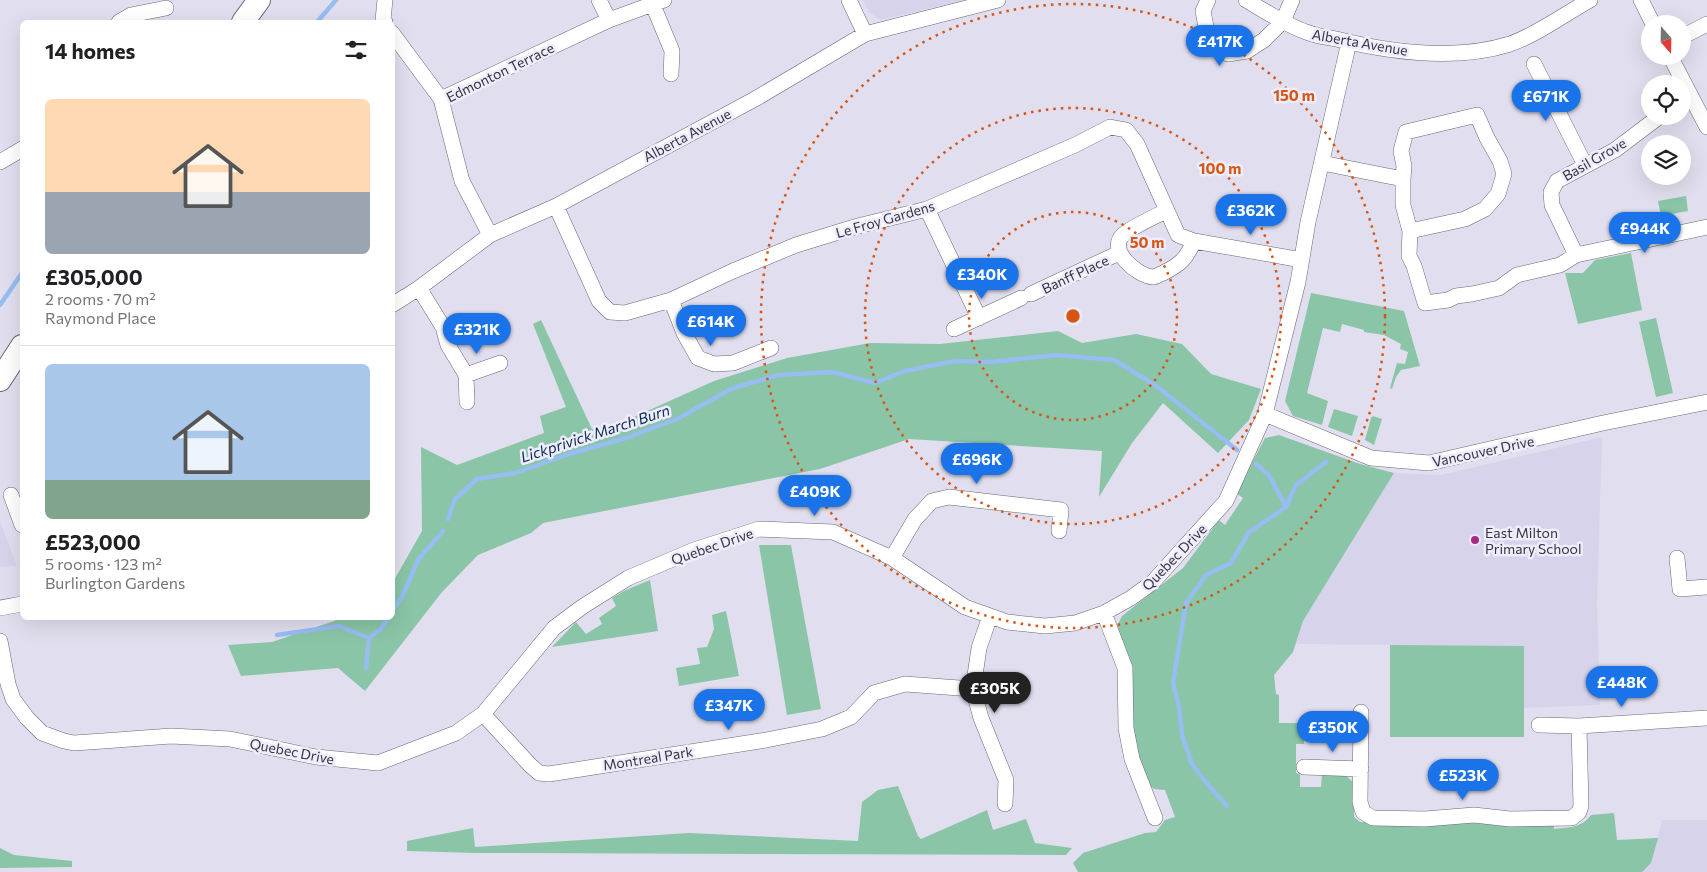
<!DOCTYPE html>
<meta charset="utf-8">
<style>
:root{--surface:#fff;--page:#f6f6f6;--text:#202124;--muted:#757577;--line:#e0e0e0;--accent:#1a73e8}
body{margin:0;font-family:Commissioner,sans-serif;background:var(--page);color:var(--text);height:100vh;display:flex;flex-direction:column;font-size:19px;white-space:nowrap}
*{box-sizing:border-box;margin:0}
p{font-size:16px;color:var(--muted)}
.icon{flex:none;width:28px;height:28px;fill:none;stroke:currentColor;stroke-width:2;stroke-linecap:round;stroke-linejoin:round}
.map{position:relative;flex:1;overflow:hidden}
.side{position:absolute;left:20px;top:20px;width:375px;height:600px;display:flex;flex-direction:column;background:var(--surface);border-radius:8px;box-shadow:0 5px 20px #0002}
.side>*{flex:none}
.needle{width:32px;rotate:160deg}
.fabs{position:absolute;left:1641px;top:15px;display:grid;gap:10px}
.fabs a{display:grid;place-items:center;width:50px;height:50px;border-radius:50%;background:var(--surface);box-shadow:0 5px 20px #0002;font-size:25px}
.price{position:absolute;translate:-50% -42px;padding:0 11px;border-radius:18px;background:var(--accent);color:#fff;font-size:16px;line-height:32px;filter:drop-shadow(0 1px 2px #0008)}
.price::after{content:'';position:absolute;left:50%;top:30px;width:15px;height:11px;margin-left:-8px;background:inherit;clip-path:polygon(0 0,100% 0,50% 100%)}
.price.active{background:#222;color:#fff}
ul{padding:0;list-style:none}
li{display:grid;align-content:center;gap:10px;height:265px;padding:0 25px}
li+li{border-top:1px solid var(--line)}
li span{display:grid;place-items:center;height:155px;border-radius:8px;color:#555}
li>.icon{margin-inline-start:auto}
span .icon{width:90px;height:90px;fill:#fffc;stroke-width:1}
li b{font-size:21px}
h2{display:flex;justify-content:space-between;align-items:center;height:60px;padding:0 25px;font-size:21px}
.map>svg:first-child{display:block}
.built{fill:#d7d3eb}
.green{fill:#8ac5a7}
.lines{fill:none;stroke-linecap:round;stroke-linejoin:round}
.stream{stroke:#97bdf3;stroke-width:4.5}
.street-casing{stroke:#6a6776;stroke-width:16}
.secondary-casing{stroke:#6a6776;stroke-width:24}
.street{stroke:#fff;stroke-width:15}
.secondary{stroke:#fff;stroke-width:22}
.ring{fill:none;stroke:#d65511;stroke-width:2.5;stroke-dasharray:2.5 5}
.poi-dot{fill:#a42d84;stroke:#eeecfd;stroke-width:2}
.labels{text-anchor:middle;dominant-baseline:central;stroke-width:5;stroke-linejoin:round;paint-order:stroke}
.street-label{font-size:14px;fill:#36353c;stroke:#eeecfd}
.poi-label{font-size:14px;fill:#36353c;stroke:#eeecfd;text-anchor:start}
.water-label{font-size:15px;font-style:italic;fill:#0b2a54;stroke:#eeecfd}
.centre{fill:#d65511;stroke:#eeecfd;stroke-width:2.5}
.ring-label{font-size:15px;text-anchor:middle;font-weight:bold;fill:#d65511;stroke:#eeecfd;stroke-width:5;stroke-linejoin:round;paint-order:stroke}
</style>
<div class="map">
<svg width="1707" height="872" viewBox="0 0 1707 872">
<rect width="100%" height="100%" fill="#e1dfef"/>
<!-- built -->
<path class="built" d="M863,0H966L880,20L869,12Z
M1602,437L1597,605L1600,705L1524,708V737H1390V645L1296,644L1303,621L1394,473L1441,475Z
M0,521L17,566L0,567Z
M1662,820H1707V872H1642L1651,863Z"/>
<!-- green -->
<path class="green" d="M1686,196L1688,211L1661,216L1658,201Z
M1631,253L1642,310L1578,324L1565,273H1583L1595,260Z
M1311,293L1404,311L1420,366L1401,370L1396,377L1392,389L1390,388L1397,363L1405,364L1408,352L1400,349L1401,344L1384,335L1364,332V330L1342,324L1340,332L1323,328L1307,393L1328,401L1322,425L1293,416L1285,401Z
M1656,318L1673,393L1656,397L1639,322Z
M541,320L592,429L616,425L714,381L787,358L870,343L940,344L1058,331L1082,343L1136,334L1182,344L1211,374L1261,389L1249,420L1218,453L1163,403L1132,443L1099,497L1102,451L909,439L820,469L543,523L531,533L478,555L442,592L365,691L338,668L241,676L228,645L272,642L343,618H392L393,582L422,531L421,447L457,465L544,433L540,416L566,407L533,324Z
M1334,409L1358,416L1352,436L1328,427Z
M1373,416L1382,419L1374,445L1365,440L1371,418Z
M1279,435L1360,464L1394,473L1303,621L1293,652L1274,675L1276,694L1279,695V723H1304V744H1296V773L1300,774V787H1321L1322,774H1344L1354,783V817L1360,822L1554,824V829C1570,827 1581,828 1591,815L1614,813L1617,840L1658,838L1651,863L1642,872H1078L1073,863L1083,853L1145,833L1156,832L1165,820L1175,817L1165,790L1154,789L1148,784L1137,761L1116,628L1122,616L1183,568L1219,520L1225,525L1243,498L1236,493L1265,438Z
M759,545H791L821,709L787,715Z
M650,580L658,631L552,647L576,622L586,634L602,624L599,618L616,606L612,598L626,590Z
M726,611L739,676L679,686L676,668L700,664L697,648L707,647L714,629L712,615Z
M1390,645L1524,646V737H1390Z
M898,786L918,836L921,839L987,810L993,830L1026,819L1035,843L1072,848L1066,855L476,853L407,851V841L473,828L475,847L689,833L858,841L862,802L878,790Z
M0,848L14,855L72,861V867L0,868Z"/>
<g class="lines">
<!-- stream -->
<path class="stream" d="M317,22L336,0
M0,305L22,273
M1256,464L1269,475L1286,507
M448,519L455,499L477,479L515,473L569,454L626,438L677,419L731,389L778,375L832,372L875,383L905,371L955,361L991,362L1057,355L1114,360L1155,385L1237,450
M392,611L402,597L418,560L443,531
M277,635L339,626L369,638L380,630L388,618
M366,668L369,638
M1227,806L1208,785L1192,764L1182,735L1179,706L1173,683L1186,603L1206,575L1231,563L1249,532L1286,507L1296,485L1326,462"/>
<!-- street casing -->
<g class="street-casing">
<path id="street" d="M385,0L383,20L385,22
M599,0L609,20
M849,0L865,34
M1208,0L1203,11L1207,32L1215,48L1228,54L1247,51L1264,40L1283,21L1292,0
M1246,0C1265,11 1286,25 1306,32C1316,36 1326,37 1336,39C1389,52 1456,61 1510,44C1536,35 1565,14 1590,0
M1641,0L1653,24
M653,5L672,51L671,74
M119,22L131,15L166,8
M392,33L441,99L462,181L490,235
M1682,37L1707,24
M1670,56L1707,127
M1534,64L1585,165
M441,99L609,20L664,0
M1524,102L1547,90
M0,162L22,149
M1322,163L1403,179V205L1410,231L1409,256L1414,266L1425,303L1448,300L1456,296L1472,294L1499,288L1517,275L1560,265L1576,255L1707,227
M1403,179L1404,166L1401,151L1406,132L1477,115L1487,138L1500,161L1504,174L1498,194L1485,209L1465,219L1410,231
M556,206L599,301L610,312L625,313L671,300L733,271L796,245L858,226L927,209L1075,145L1110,127L1126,130L1137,144L1178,235L1194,241L1302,260
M927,209L979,318
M1166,211C1156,216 1130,228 1123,235C1107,250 1137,276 1153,277C1156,277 1160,274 1163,273C1181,264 1186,259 1194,241
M1576,255L1552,205L1551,192L1557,181L1615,150L1660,116
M419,288L443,327L448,345L466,375L467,402
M1031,294L1119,253
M671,300L684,333L698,358L714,364L733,363L771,348
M392,305L419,288L490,235L556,206L755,99L865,34L998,0
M954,329L1021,298
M466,375L500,363
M1265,414L1371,458L1429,463L1603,423L1707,402
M11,495L22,525
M892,558L915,519L932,501L949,497L1061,510L1059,531
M1677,558L1680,589L1707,587
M0,608L22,604
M1104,613L1125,668L1126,728L1132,759L1155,818
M990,616L979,648L973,689L981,718L1006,780L1005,804
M0,641L8,684L13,699L27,718L42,733L64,741L74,743L103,741L171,736L230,739L316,757L378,763L456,733L483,714L554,628L582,607L628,578L694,550L759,529L833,532L892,558L965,607L1007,622L1045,626L1075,623L1104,613L1131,598L1153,582L1226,501L1265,414L1298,282L1308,222L1349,42
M1361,712L1360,802L1363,812L1373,818L1425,819L1474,815L1510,819L1572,818L1579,812L1581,806L1579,726
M483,714L530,765L539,773L549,774L766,740L822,729L851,717L874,693L905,684L973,689
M1539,725L1579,726L1707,718
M1304,767L1361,769"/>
</g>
<!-- secondary casing -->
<g class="secondary-casing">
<path id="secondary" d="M243,22L259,0
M0,380L22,346"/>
</g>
<!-- street -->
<use href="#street" class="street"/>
<!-- secondary -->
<use href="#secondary" class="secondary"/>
</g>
<!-- distance rings -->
<g class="ring">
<circle cx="1073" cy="316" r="104"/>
<circle cx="1073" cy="316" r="208"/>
<circle cx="1073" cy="316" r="312"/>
</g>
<!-- markers -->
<circle class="poi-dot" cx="1475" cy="540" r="5"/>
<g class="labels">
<!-- street labels -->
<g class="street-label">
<text transform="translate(1360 42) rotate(10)">Alberta Avenue</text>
<text transform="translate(500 72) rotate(-26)">Edmonton Terrace</text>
<text transform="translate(687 135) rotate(-28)">Alberta Avenue</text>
<text transform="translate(1594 159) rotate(-30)">Basil Grove</text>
<text transform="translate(885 219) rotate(-16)">Le Froy Gardens</text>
<text transform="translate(1075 274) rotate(-25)">Banff Place</text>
<text transform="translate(1483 451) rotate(-12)">Vancouver Drive</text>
<text transform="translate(712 546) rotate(-19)">Quebec Drive</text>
<text transform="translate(1174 557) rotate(-46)">Quebec Drive</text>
<text transform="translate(292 751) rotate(11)">Quebec Drive</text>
<text transform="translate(648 758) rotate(-9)">Montreal Park</text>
</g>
<!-- poi labels -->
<g class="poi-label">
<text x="1485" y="532">East Milton<tspan x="1485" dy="16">Primary School</tspan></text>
</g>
<!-- water labels -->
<g class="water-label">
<text transform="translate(595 433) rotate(-18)">Lickprivick March Burn</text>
</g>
</g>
<circle cx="1073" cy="316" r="8" class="centre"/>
<g class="ring-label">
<text x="1294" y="101">150 m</text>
<text x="1220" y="174">100 m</text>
<text x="1147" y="248">50 m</text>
</g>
</svg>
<div class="fabs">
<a><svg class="needle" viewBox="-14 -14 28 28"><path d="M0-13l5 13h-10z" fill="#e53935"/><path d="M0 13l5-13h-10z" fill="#757577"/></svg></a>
<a><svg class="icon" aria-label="locate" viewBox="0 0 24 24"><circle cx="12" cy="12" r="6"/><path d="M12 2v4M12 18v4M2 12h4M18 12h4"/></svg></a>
<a><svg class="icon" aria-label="layers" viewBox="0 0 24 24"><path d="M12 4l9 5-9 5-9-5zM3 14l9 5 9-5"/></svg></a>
</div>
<b class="price" style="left:1220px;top:67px">£417K</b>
<b class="price" style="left:1546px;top:122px">£671K</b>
<b class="price" style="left:1251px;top:236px">£362K</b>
<b class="price" style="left:1645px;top:254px">£944K</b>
<b class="price" style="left:982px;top:300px">£340K</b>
<b class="price" style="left:711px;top:347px">£614K</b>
<b class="price" style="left:477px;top:355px">£321K</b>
<b class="price" style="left:977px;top:485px">£696K</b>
<b class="price" style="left:815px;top:517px">£409K</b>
<b class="price" style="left:1622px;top:708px">£448K</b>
<b class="price active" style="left:995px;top:714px">£305K</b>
<b class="price" style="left:729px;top:731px">£347K</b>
<b class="price" style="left:1333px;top:753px">£350K</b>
<b class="price" style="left:1463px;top:801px">£523K</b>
<section class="side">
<h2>14 homes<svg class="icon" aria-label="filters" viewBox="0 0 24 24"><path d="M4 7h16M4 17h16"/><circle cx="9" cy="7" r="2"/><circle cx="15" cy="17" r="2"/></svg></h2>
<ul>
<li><span style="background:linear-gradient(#ffd9b3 60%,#9aa5b1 0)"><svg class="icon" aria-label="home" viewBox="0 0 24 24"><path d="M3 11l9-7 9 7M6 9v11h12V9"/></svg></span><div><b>£305,000</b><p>2 rooms · 70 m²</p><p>Raymond Place</p></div></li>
<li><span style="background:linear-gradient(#a9c7e8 75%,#7fa58c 0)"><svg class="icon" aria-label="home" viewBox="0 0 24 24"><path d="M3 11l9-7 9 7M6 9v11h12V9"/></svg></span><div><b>£523,000</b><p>5 rooms · 123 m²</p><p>Burlington Gardens</p></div></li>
</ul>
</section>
</div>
